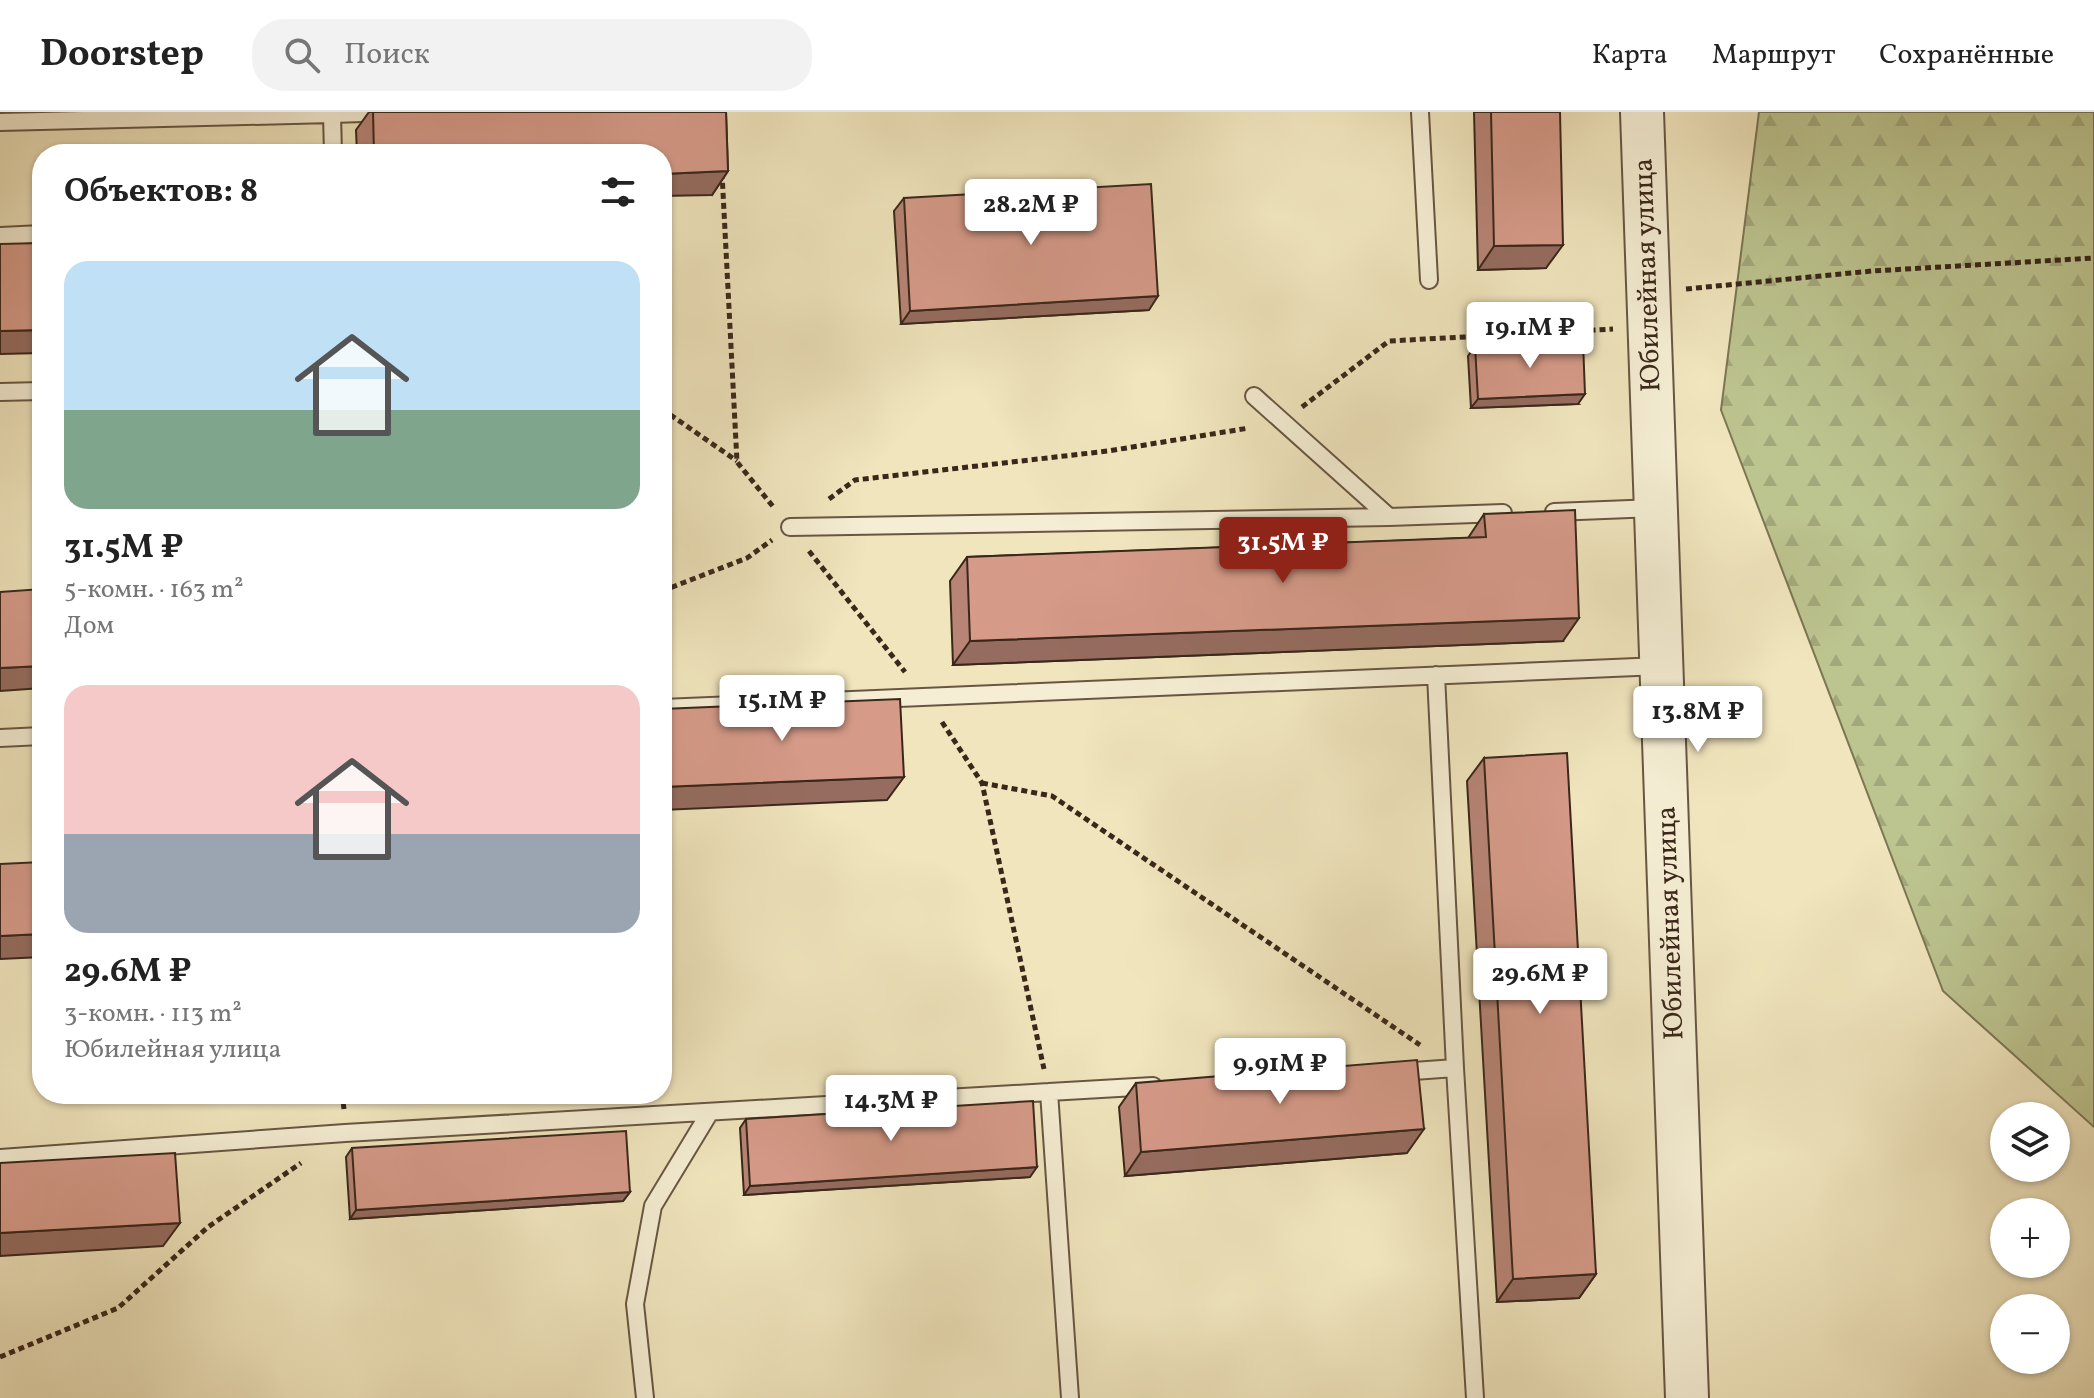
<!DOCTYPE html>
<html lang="ru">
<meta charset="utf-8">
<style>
:root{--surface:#fff;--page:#f2f2f2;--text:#222;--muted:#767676;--line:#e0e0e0;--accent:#8f2418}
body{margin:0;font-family:Vollkorn,serif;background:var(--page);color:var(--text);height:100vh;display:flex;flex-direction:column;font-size:30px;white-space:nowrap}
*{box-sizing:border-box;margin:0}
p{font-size:26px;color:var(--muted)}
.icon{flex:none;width:44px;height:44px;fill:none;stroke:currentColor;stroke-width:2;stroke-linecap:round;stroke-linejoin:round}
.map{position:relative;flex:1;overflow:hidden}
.panel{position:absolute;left:32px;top:32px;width:640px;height:960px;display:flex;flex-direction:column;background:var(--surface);border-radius:32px;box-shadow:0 2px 6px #0004}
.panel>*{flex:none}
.buttons{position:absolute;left:1990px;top:990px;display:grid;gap:16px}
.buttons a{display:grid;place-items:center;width:80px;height:80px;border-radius:50%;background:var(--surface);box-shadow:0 2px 6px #0004;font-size:40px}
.price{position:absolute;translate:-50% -68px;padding:0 18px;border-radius:8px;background:#fff;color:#222;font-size:26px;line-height:52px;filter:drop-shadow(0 2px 4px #0008)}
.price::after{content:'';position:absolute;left:50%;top:48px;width:24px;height:18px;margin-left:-12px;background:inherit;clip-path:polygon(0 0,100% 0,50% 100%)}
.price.active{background:var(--accent);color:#fff}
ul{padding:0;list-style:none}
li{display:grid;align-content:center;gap:16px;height:424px;padding:0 32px}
li span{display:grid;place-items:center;height:248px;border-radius:24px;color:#555}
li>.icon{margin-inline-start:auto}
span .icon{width:144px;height:144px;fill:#fffc;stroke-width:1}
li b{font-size:34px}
h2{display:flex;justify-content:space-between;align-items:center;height:96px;padding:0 32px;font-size:34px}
header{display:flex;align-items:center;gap:48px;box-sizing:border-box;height:112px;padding:0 40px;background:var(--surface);border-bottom:2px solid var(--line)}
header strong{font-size:38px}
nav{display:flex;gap:44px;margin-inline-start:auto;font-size:28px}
.search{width:560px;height:72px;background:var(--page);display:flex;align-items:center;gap:20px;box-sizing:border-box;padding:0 28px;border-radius:32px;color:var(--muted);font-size:30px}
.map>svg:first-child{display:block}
.forest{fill:url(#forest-firs);stroke:#7b7654;stroke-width:2}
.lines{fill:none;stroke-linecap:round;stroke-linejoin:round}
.service-casing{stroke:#685643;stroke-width:20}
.tertiary-casing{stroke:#685643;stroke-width:46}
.path{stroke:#3a271a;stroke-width:5;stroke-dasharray:6 4;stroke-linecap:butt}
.service{stroke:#f5eed4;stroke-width:16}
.tertiary{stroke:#f5eed4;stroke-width:42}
.wall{fill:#b78475;stroke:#3a271a;stroke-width:2}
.shaded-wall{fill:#956c5f;stroke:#3a271a;stroke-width:2}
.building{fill:#d59a88;stroke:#3a271a;stroke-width:2}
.labels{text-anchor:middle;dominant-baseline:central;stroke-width:6;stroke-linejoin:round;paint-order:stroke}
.street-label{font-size:28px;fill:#3a271a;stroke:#f5eed4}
</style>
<header>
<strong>Doorstep</strong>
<div class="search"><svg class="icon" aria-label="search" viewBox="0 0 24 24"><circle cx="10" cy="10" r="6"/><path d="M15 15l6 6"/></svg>Поиск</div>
<nav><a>Карта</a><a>Маршрут</a><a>Сохранённые</a></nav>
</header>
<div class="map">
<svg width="2094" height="1286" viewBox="0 0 2094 1286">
<defs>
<pattern id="forest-firs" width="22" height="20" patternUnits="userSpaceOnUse" patternTransform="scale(2)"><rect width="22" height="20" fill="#bcc48f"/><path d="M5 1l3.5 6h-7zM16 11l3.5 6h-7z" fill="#a2a87b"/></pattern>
</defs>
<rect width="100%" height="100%" fill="#f0e5bd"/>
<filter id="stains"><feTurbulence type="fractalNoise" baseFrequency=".0025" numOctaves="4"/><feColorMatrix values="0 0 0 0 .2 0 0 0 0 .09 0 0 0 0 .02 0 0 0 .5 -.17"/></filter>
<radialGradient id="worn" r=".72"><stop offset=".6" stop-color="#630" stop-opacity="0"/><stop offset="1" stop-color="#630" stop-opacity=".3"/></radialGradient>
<!-- forest -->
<path class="forest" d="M1759,0H2094V1015L1943,879L1721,298Z"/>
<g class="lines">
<!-- service casing -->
<g class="service-casing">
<path id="service" d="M1420,0L1429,168
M0,10L332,2L333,0
M333,42L332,2L394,0
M0,124L42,122
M0,280L42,279
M1254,284L1389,405L1503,401
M1554,400L1655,396
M790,415L1389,405
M1436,563L1455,956
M662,596L1660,554
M0,626L42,624
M1400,960L1455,956L1475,1286
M0,1046L345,1021L1049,980
M645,1286L635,1192L653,1094L710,1000
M1070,1286L1049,980L1153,974"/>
</g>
<!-- tertiary casing -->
<g class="tertiary-casing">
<path id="tertiary" d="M1642,0L1687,1286"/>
</g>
<!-- path -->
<path class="path" d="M722,61L737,350L775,397
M1686,177L1872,159L2094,146
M1302,295L1389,229L1613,217
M662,297L737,349
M829,387L855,368L1108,339L1249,316
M809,439L905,560
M662,479L747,446L772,428
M942,610L982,671L1044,957
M982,671L1052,684L1420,933
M342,982L344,997
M0,1245L118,1196L208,1115L301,1051"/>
<!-- service -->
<use href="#service" class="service"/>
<!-- tertiary -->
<use href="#tertiary" class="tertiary"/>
</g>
<!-- wall -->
<path class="wall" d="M369,0H726L728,59L712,83L662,42H357L356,18Z
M1474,0H1560L1546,156L1478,158Z
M904,86L1149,198L901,212L894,99Z
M1475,234L1578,292L1471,296L1468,244Z
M1484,402L1563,529L953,553L950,469L967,445L1468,426Z
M1484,646L1596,1162L1579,1186L1497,1190L1467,669Z
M1136,971L1407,1041L1125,1064L1119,995Z
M746,1007L1030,1065L744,1083L740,1016Z
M352,1036L630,1080L623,1089L350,1107L346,1045Z"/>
<!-- shaded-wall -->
<path class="shaded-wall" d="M728,59L712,83L662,84V62Z
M1563,133L1546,156L1478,158L1494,134Z
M1158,184L1149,198L901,212L910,199Z
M42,218V241L0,242V219Z
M1585,282L1578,292L1471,296L1478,287Z
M1579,506L1563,529L953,553L970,529Z
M42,554V576L0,579V556Z
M904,665L887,688L662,698V675Z
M42,822V845L0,847V824Z
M1424,1017L1407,1041L1125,1064L1141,1040Z
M1037,1055L1030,1065L744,1083L750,1074Z
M630,1080L623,1089L350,1107L356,1098Z
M180,1111L163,1134L0,1144V1121Z
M1596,1162L1579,1186L1497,1190L1513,1167Z"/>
<!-- building -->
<path class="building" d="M373,0H726L728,59L662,62V42H374Z
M1491,0H1560L1563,133L1494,134Z
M1151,72L1158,184L910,199L904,86Z
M42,131V218L0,219V132Z
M1583,230L1585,282L1478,287L1475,234Z
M1575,398L1579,506L970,529L967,445L1486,425L1484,402Z
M42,477V554L0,556V480Z
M900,587L904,665L662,675V597Z
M1567,641L1596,1162L1513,1167L1484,646Z
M42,750V822L0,824V752Z
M1417,948L1424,1017L1141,1040L1136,971Z
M1033,989L1037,1055L750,1074L746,1007Z
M626,1019L630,1080L356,1098L352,1036Z
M175,1041L180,1111L0,1121V1051Z"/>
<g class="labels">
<!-- street labels -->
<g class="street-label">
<text transform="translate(1648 163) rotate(-92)">Юбилейная улица</text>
<text transform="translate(1671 811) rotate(-92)">Юбилейная улица</text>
</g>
</g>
<rect width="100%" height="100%" filter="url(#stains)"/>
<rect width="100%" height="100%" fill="url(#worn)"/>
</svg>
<div class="buttons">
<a><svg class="icon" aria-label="layers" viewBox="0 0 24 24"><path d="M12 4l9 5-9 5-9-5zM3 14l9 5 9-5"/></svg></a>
<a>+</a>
<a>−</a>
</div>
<b class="price" style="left:1031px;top:135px">28.2M ₽</b>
<b class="price" style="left:1530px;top:258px">19.1M ₽</b>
<b class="price active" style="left:1283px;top:473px">31.5M ₽</b>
<b class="price" style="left:782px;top:631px">15.1M ₽</b>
<b class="price" style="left:1698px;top:642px">13.8M ₽</b>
<b class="price" style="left:1540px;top:904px">29.6M ₽</b>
<b class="price" style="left:1280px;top:994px">9.91M ₽</b>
<b class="price" style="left:891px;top:1031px">14.3M ₽</b>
<section class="panel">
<h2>Объектов: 8<svg class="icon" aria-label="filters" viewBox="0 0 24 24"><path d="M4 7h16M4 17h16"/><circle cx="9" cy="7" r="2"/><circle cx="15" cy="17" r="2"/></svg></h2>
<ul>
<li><span style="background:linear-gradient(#bfe0f5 60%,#7fa58c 0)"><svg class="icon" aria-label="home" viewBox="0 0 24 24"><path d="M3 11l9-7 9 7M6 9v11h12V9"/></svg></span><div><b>31.5M ₽</b><p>5-комн. · 163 m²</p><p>Дом</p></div></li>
<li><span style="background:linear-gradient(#f6c9c9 60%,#9aa5b1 0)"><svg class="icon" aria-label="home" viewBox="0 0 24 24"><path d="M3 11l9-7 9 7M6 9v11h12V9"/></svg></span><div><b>29.6M ₽</b><p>3-комн. · 113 m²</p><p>Юбилейная улица</p></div></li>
</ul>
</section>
</div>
